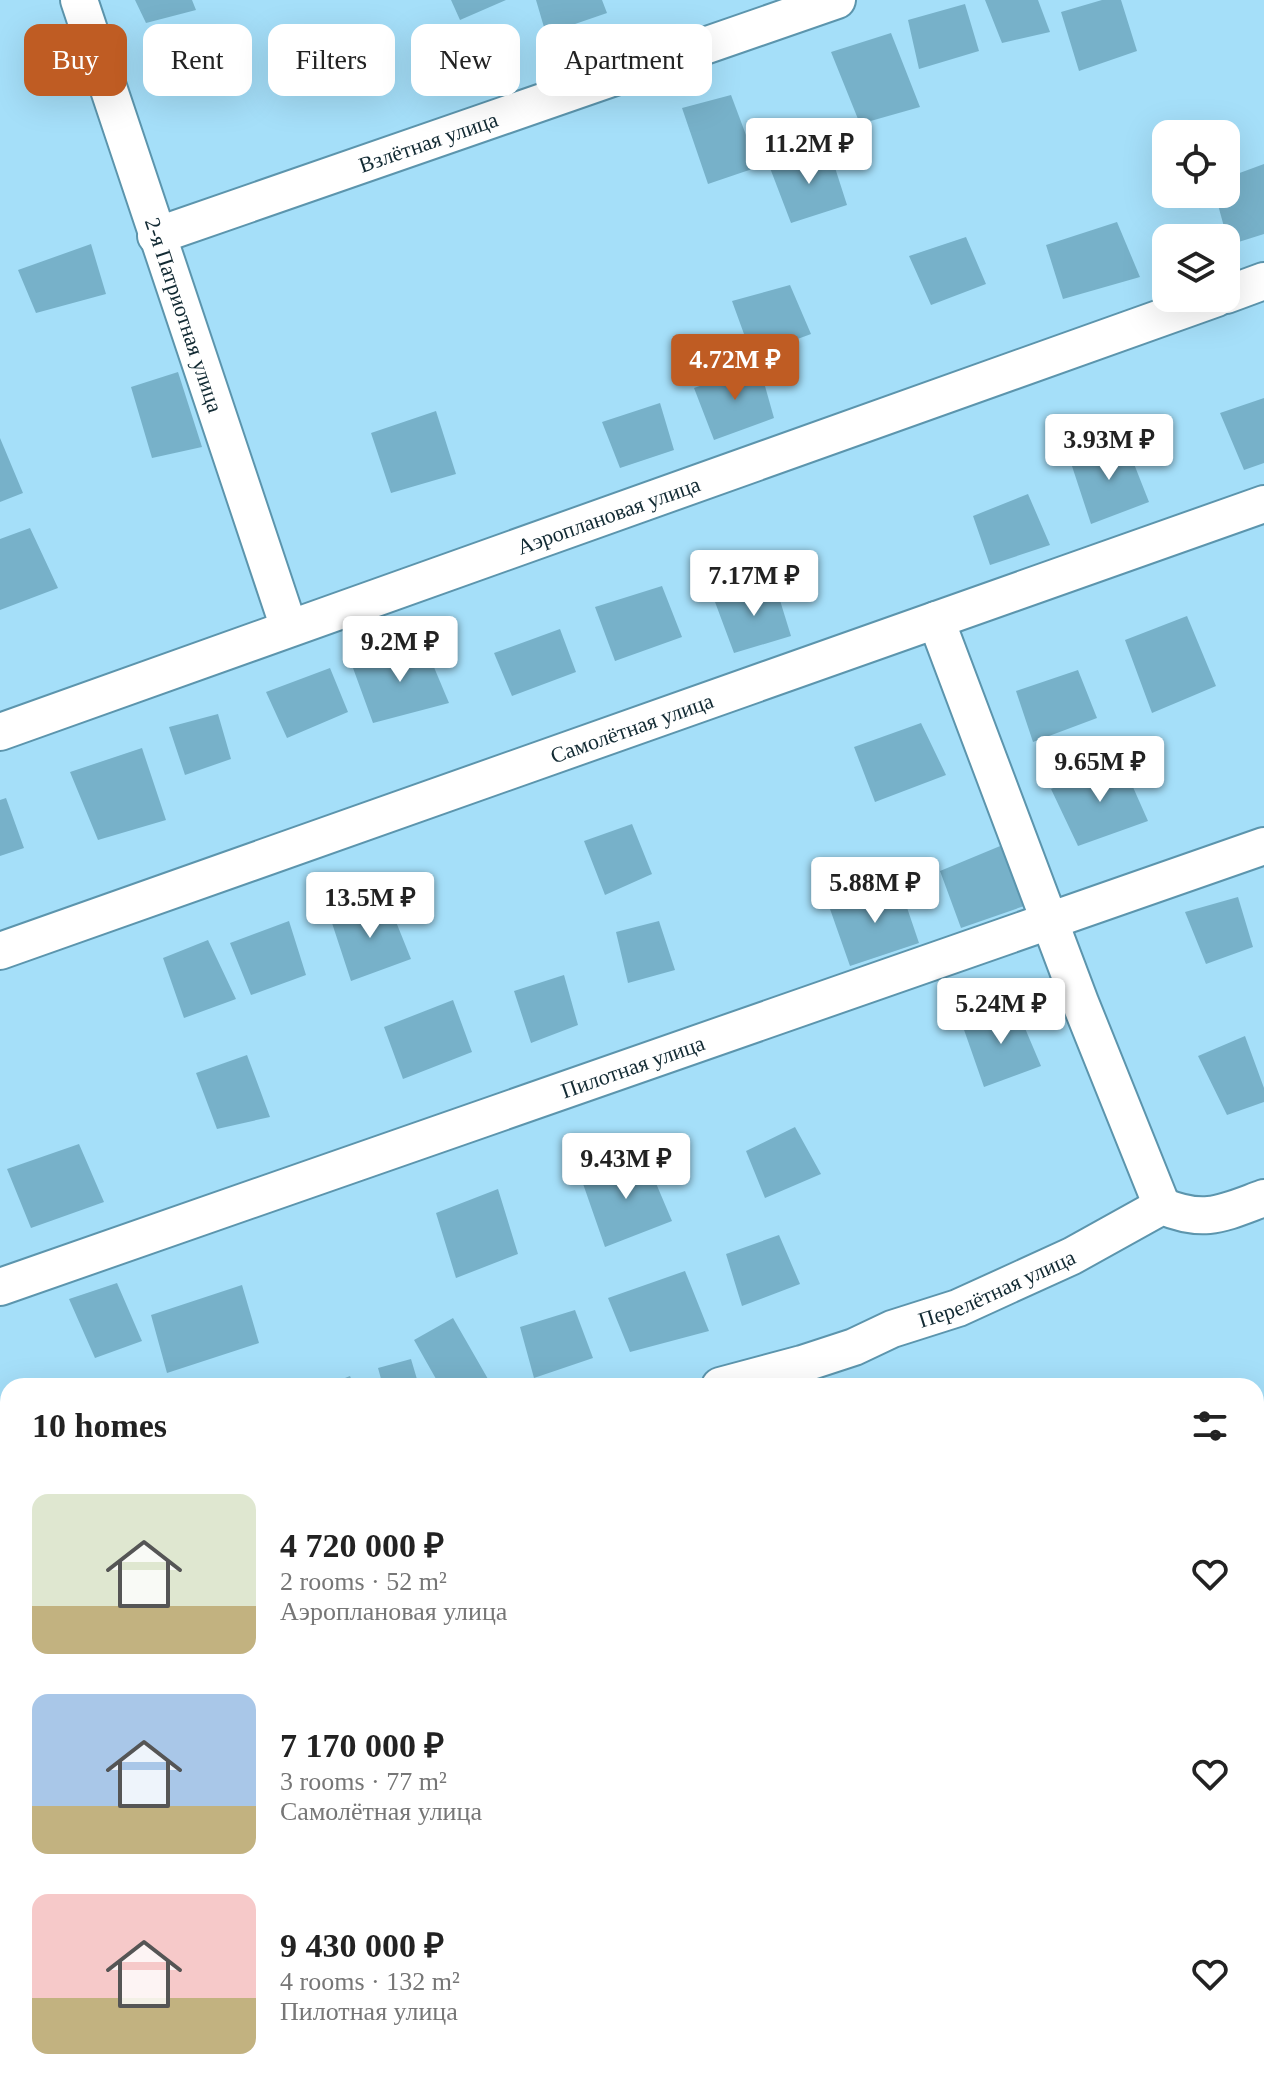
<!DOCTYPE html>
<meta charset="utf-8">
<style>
:root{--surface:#fff;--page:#f2f2f2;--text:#222;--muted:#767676;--accent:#bf5c23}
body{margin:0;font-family:Georgia,serif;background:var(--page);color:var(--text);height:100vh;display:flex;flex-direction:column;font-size:30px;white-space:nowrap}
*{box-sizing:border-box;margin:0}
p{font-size:26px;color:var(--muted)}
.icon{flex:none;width:44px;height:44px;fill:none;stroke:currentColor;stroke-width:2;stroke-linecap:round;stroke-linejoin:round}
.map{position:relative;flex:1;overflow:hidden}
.details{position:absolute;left:0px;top:1378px;width:1264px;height:712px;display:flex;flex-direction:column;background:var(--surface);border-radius:24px 24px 0 0;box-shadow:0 8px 32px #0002}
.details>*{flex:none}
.guide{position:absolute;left:24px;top:24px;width:800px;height:72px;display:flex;gap:16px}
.controls{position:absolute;left:1152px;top:120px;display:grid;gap:16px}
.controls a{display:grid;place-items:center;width:88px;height:88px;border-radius:16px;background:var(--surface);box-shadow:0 8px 32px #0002;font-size:40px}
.price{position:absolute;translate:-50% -68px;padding:0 18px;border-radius:8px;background:#fff;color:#222;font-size:26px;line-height:52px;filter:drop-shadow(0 2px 4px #0008)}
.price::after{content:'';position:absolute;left:50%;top:48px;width:24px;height:18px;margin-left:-12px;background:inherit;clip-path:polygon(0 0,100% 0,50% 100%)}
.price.current{background:var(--accent);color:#fff}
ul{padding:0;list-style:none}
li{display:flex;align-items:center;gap:24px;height:200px;padding:0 32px}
li span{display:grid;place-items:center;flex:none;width:224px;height:160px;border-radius:16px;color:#555}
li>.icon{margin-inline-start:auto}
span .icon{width:96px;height:96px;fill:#fffc;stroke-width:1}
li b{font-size:34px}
h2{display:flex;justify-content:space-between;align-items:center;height:96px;padding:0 32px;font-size:34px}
.tag{padding:0 28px;border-radius:16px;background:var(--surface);box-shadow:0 8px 32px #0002;font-size:28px;line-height:72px}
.tag.current{background:var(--accent);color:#fff}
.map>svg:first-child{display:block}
.building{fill:#77b1c9}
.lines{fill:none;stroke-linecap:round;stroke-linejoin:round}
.minor-casing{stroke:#5c95ad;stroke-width:40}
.minor{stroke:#fff;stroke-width:36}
.labels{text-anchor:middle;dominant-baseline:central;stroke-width:8;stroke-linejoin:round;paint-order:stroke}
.street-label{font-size:22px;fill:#122a33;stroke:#c6e9f8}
</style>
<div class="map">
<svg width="1264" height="2090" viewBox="0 0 1264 2090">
<rect width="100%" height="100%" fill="#a5dff9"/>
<!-- building -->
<path class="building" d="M135,0H192L196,10L146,23Z
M451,0H506L460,20Z
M536,0H602L607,13L546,34Z
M985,0H1038L1050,32L1002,43Z
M1102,0H1121L1137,51L1079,71L1061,12Z
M965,4L979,51L919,69L908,20Z
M891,33L920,107L860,124L831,52Z
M731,95L758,167L708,184L682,108Z
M829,149L847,205L791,223L770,168Z
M1264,164V234L1229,245L1215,194H1226V178Z
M1117,222L1140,277L1063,299L1046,245Z
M966,237L986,284L931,305L909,256Z
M91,244L106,294L36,313L18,270Z
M790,285L811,334L752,356L732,301Z
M759,365L774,418L714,440L694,388Z
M178,372L202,447L152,458L131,387Z
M1264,398V463L1244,470L1220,413Z
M660,403L674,450L620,468L602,422Z
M436,411L456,474L391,493L371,433Z
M0,438L23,493L0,502Z
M1125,441L1149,502L1091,524L1070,460Z
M1028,494L1050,545L990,565L973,516Z
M30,528L58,588L0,610V539Z
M774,581L791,636L734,653L715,602Z
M662,586L682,637L615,661L595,607Z
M1187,616L1216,686L1152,713L1125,640Z
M560,629L576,672L512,696L494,653Z
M423,641L449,703L373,723L353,668Z
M330,668L348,712L287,738L266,692Z
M1078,670L1097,718L1033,742L1016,691Z
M218,714L231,759L185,775L169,727Z
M921,723L946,775L875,802L854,747Z
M142,748L166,820L98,840L70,772Z
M1121,760L1148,821L1078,846L1051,789Z
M6,798L24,848L0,856V800Z
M632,824L652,874L605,895L584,841Z
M1005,844L1027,905L961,928L940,871Z
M899,884L919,943L850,966L830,909Z
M386,897L411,959L351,981L331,920Z
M1238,897L1253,947L1206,964L1185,912Z
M289,921L306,975L251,995L230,943Z
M659,921L675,970L628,983L616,932Z
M208,940L236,999L184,1018L163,958Z
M564,975L578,1025L531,1043L514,991Z
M453,1000L472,1052L403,1079L384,1027Z
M1016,1007L1041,1066L984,1087L962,1024Z
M1245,1036L1264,1088V1102L1227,1115L1198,1056Z
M247,1055L270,1117L217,1129L196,1073Z
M795,1127L821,1174L765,1198L746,1151Z
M79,1144L104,1202L31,1228L7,1169Z
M644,1155L672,1221L605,1247L581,1178Z
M498,1189L518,1254L456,1278L436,1213Z
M779,1235L800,1284L742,1306L726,1254Z
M685,1271L709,1331L630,1352L608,1298Z
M117,1283L142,1341L95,1358L69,1299Z
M242,1285L259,1343L167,1373L151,1315Z
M575,1310L593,1358L534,1378L520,1327Z
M453,1318L488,1379L476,1386H440L414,1340Z
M411,1359L419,1386H383L378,1368Z
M350,1376L354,1386H325Z
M8,1470V1526L0,1506V1473Z
M0,1690L8,1710V1767L0,1769Z"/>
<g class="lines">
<!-- minor casing -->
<g class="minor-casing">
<g id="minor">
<path id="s1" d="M79,0L289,628"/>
<path id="s2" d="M156,236L837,0"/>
<path d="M1226,295L1264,281"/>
<path d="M936,620L1080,1002L1162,1206"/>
<path id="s3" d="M0,732L1217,298"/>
<path id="s4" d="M0,951L1264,504"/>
<path id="s5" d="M0,1287L1264,846"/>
<path id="s6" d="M720,1386L802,1364L854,1347L892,1329L958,1308L1072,1256L1162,1206C1205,1224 1223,1213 1264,1198"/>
<path d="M0,1636L8,1633"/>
</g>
</g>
<!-- minor -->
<use href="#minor" class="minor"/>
</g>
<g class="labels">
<!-- street labels -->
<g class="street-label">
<text stroke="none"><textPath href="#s2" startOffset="288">Взлётная улица</textPath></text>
<text stroke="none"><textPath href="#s1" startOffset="332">2-я Патриотная улица</textPath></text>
<text stroke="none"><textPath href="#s3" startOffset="646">Аэроплановая улица</textPath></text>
<text stroke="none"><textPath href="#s4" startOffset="670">Самолётная улица</textPath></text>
<text stroke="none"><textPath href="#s5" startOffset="670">Пилотная улица</textPath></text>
<text stroke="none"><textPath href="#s6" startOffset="294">Перелётная улица</textPath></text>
</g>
</g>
</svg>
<div class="controls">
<a><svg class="icon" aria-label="locate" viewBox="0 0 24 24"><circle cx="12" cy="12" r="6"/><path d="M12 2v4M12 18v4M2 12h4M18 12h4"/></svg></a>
<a><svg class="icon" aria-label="layers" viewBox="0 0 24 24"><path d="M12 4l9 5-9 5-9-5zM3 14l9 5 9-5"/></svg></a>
</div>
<b class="price" style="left:809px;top:186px">11.2M ₽</b>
<b class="price current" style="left:735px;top:402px">4.72M ₽</b>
<b class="price" style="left:1109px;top:482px">3.93M ₽</b>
<b class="price" style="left:754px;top:618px">7.17M ₽</b>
<b class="price" style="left:400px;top:684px">9.2M ₽</b>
<b class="price" style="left:1100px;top:804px">9.65M ₽</b>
<b class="price" style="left:875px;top:925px">5.88M ₽</b>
<b class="price" style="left:370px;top:940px">13.5M ₽</b>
<b class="price" style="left:1001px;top:1046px">5.24M ₽</b>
<b class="price" style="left:626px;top:1201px">9.43M ₽</b>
<div class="guide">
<a class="tag current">Buy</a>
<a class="tag">Rent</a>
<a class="tag">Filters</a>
<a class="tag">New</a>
<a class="tag">Apartment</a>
</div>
<section class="details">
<h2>10 homes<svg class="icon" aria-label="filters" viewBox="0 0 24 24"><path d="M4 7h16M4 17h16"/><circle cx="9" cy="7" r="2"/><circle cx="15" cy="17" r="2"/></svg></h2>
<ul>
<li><span style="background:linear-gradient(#dfe7d0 70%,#c2b280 0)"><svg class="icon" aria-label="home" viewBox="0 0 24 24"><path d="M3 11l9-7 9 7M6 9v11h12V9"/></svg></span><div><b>4 720 000 ₽</b><p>2 rooms · 52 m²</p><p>Аэроплановая улица</p></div><svg class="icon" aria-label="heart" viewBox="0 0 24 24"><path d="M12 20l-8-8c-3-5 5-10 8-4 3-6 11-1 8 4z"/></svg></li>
<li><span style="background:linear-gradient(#a9c7e8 70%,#c2b280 0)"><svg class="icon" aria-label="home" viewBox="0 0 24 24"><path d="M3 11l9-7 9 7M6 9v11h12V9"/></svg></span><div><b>7 170 000 ₽</b><p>3 rooms · 77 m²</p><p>Самолётная улица</p></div><svg class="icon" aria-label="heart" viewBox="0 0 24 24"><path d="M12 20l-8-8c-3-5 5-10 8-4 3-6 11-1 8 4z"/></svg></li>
<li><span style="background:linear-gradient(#f6c9c9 65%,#c2b280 0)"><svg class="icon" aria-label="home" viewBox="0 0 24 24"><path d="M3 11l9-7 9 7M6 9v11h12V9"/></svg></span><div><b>9 430 000 ₽</b><p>4 rooms · 132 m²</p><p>Пилотная улица</p></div><svg class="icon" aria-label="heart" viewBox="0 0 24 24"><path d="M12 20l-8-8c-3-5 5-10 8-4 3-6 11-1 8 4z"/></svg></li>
</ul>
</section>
</div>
